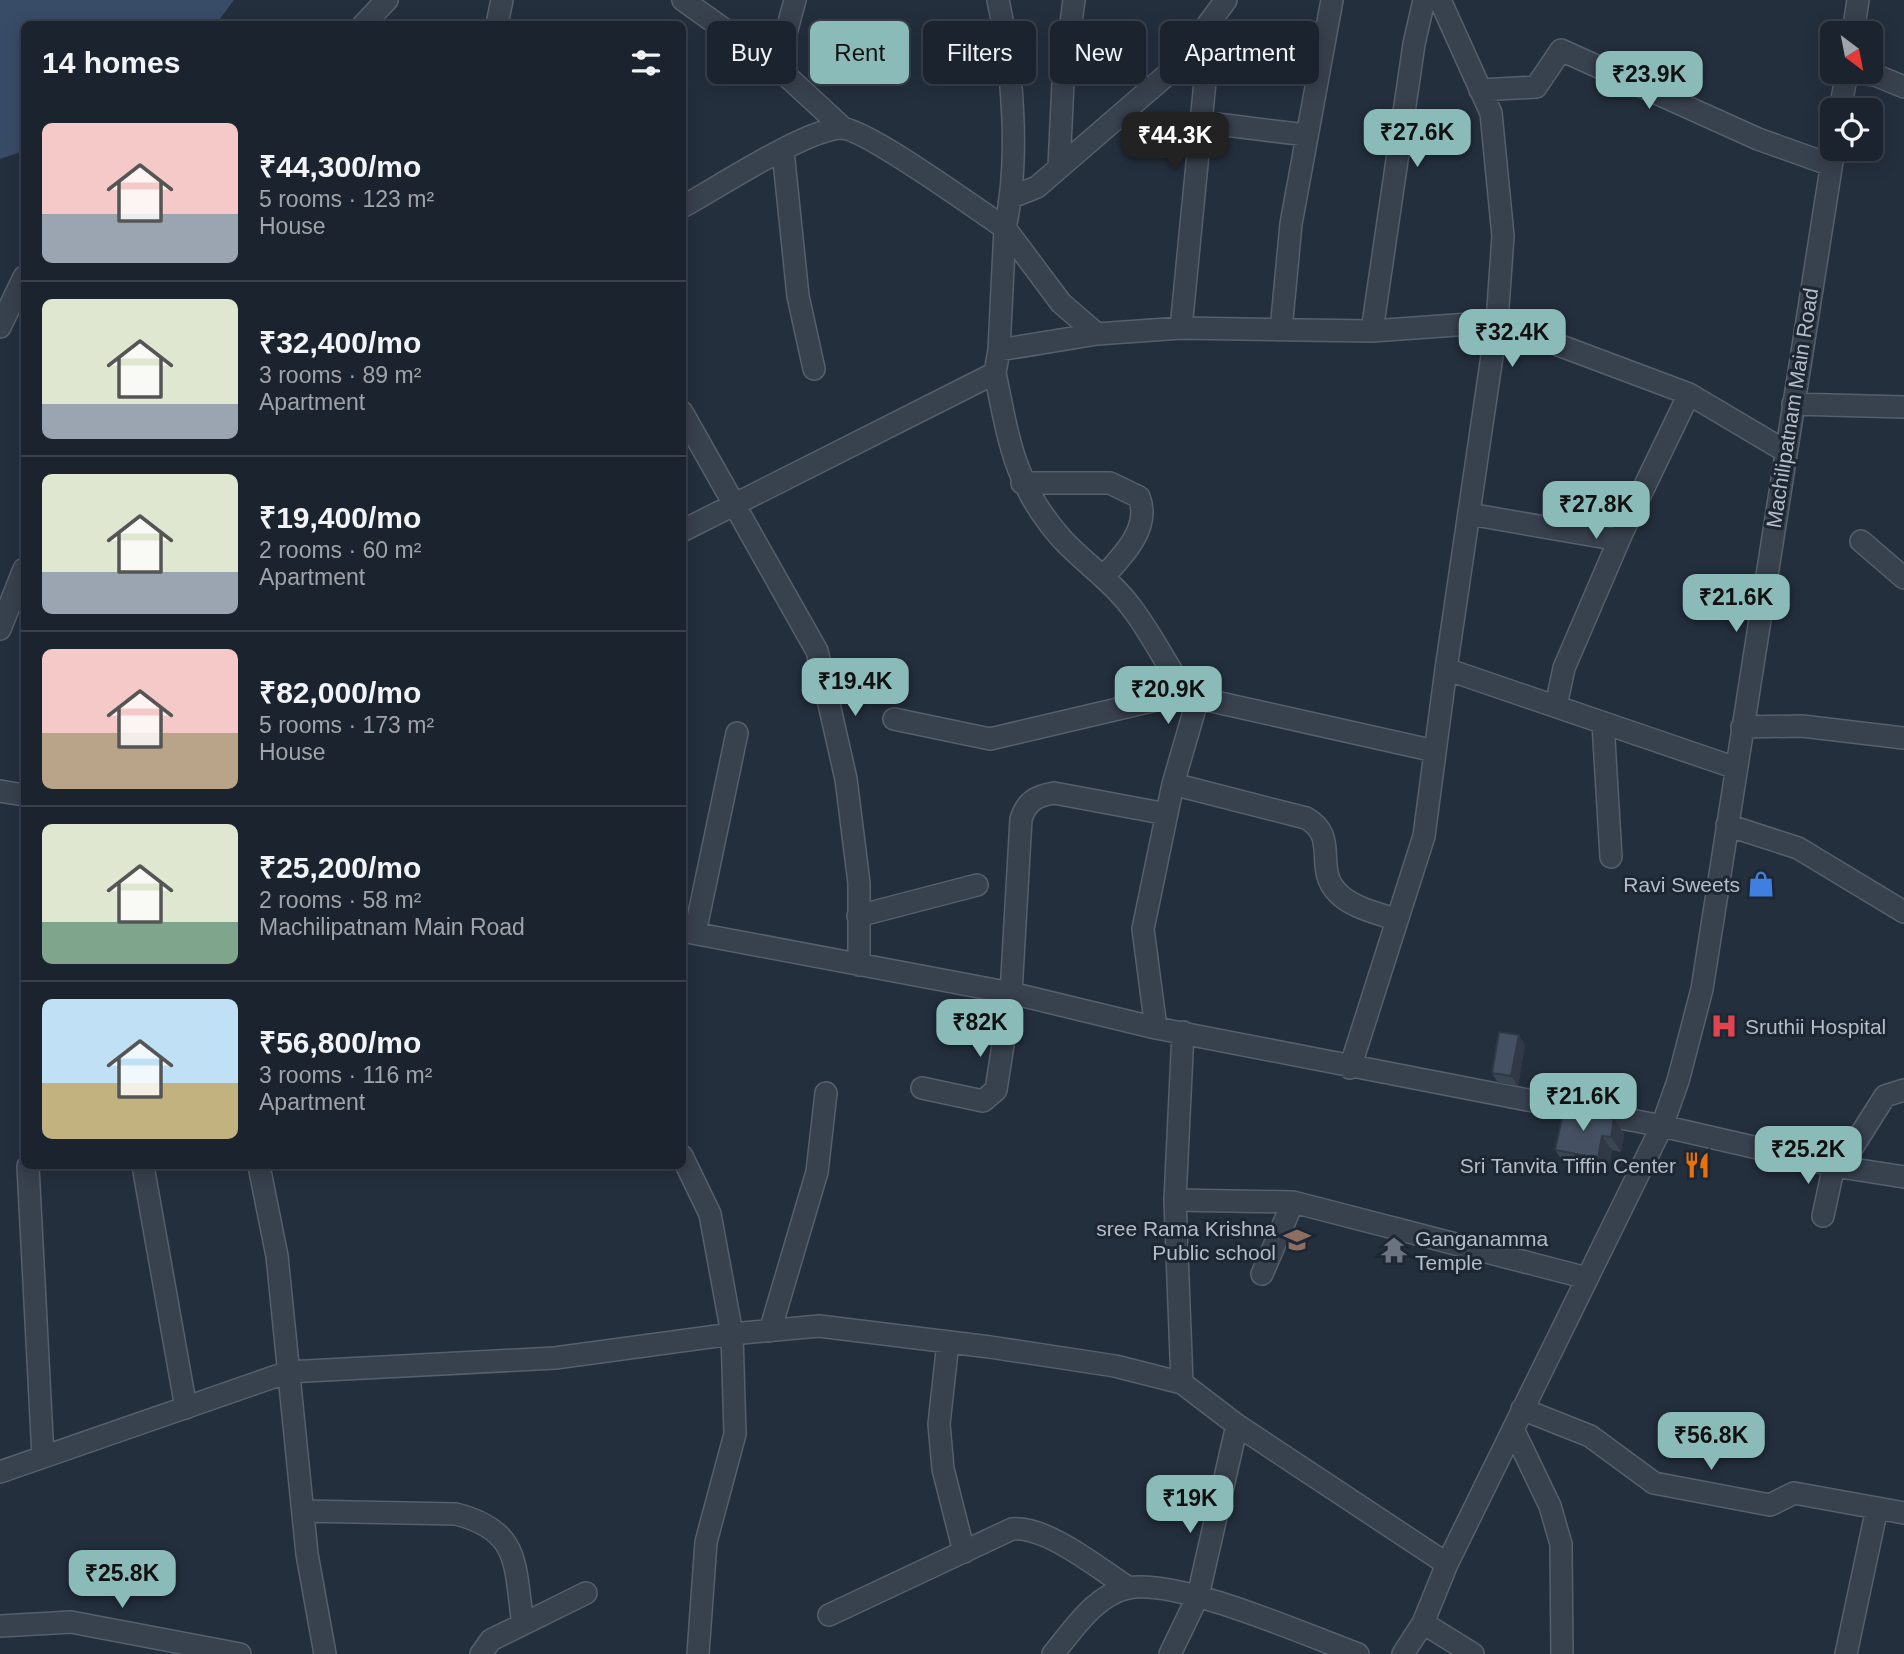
<!DOCTYPE html>
<meta charset="utf-8">
<style>
:root{--surface:#1b232e;--page:#282f3a;--text:#f1f3f6;--muted:#a0a4aa;--line:#39404a;--accent:#8bbbb9}
body{margin:0;font-family:Arial,sans-serif;background:var(--page);color:var(--text);height:100vh;display:flex;flex-direction:column;font-size:26px;white-space:nowrap}
*{box-sizing:border-box;margin:0}
p{font-size:23px;color:var(--muted)}
.icon{flex:none;width:38px;height:38px;fill:none;stroke:currentColor;stroke-width:2;stroke-linecap:round;stroke-linejoin:round}
.map{position:relative;flex:1;overflow:hidden}
.side{position:absolute;left:21px;top:21px;width:665px;height:1148px;display:flex;flex-direction:column;background:var(--surface);border-radius:10px;box-shadow:0 4px 18px #0003,0 0 0 2px var(--line)}
.side>*{flex:none}
.guide{position:absolute;left:707px;top:21px;width:665px;height:63px;display:flex;gap:14px}
.needle{width:46px;rotate:148deg}
.buttons{position:absolute;left:1820px;top:21px;display:grid;gap:14px}
.buttons a{display:grid;place-items:center;width:63px;height:63px;border-radius:10px;background:var(--surface);box-shadow:0 4px 18px #0003,0 0 0 2px var(--line);font-size:35px}
.price{position:absolute;translate:-50% -60px;padding:0 16px;border-radius:14px;background:var(--accent);color:#111;font-size:23px;line-height:46px;filter:drop-shadow(0 2px 4px #0008)}
.price::after{content:'';position:absolute;left:50%;top:42px;width:21px;height:16px;margin-left:-10px;background:inherit;clip-path:polygon(0 0,100% 0,50% 100%)}
.price.selected{background:#222;color:#fff}
ul{padding:0;list-style:none}
li{display:flex;align-items:center;gap:21px;height:175px;padding:0 21px}
li+li{border-top:2px solid var(--line)}
li span{display:grid;place-items:center;flex:none;width:196px;height:140px;border-radius:10px;color:#555}
li>.icon{margin-inline-start:auto}
span .icon{width:84px;height:84px;fill:#fffc;stroke-width:1}
li b{font-size:30px}
h2{display:flex;justify-content:space-between;align-items:center;height:84px;padding:0 21px;font-size:30px}
.pill{padding:0 24px;border-radius:10px;background:var(--surface);box-shadow:0 4px 18px #0003,0 0 0 2px var(--line);font-size:24px;line-height:63px}
.pill.selected{background:var(--accent);color:#111}
.map>svg:first-child{display:block}
.water{fill:#394c67}
.lines{fill:none;stroke-linecap:round;stroke-linejoin:round}
.minor-casing{stroke:#565f6c;stroke-width:24}
.minor{stroke:#38414e;stroke-width:21}
.wall{fill:#3b4654}
.shaded-wall{fill:#303945}
.building{fill:#455162;stroke:#303945;stroke-width:2}
.labels{text-anchor:middle;dominant-baseline:central;stroke-width:6;stroke-linejoin:round;paint-order:stroke}
.street-label{font-size:21px;fill:#b4bcc9;stroke:#1d2633}
.poi-label{font-size:21px;fill:#b4bcc9;stroke:#1d2633;text-anchor:end}
</style>
<div class="map">
<svg width="1904" height="1654" viewBox="0 0 1904 1654">
<rect width="100%" height="100%" fill="#242f3e"/>
<!-- water -->
<path class="water" d="M0,0H234L216,24H24V151L0,159Z"/>
<g class="lines">
<!-- minor casing -->
<g class="minor-casing">
<path id="minor" d="M683,0L777,67L843,128
M364,24L387,0
M497,24L502,0
M1853,33L1858,0
M777,67L795,0
M1851,72L1875,75L1904,87
M1480,90L1536,87L1561,50L1758,139L1831,165
M1840,110L1847,72
M1201,122L1306,135
M783,151L798,296L814,369
M1059,167L1063,82L1074,0
M1012,197L1037,187L1177,66L1226,0
M682,207C719,187 803,131 840,128C864,127 978,210 1005,228C1020,161 1013,68 998,0
M0,327L24,277
M1181,328L1211,20
M1281,330L1291,224L1332,0
M1372,331L1414,44L1424,0
M999,350L1005,228L1061,303L1097,334
M995,373L999,350L1097,334L1181,328L1372,331L1497,322L1503,236L1491,113L1440,0
M1793,404L1904,407
M682,412L817,651L846,779L859,883V965
M1022,483H1110L1139,497C1151,527 1124,555 1104,576
M1469,514L1619,540
M682,531L995,373C1009,441 1014,485 1062,539C1084,563 1111,580 1131,607C1152,634 1166,665 1186,693L1198,698
M1861,541L1904,578
M0,629L24,569
M1446,669L1497,322L1689,394L1785,451
M1556,706L1564,668L1622,533L1689,394
M894,719L990,739L1186,693
M1603,723L1611,857
M1742,727L1802,726L1904,738
M1173,784L1306,818C1340,837 1313,869 1338,893C1352,908 1378,913 1397,920
M0,791L24,795
M1727,825L1798,848L1904,912
M858,916L977,885
M682,931L1011,993L1156,1028L1662,1126L1840,1167L1904,1177
M695,933L737,733
M1156,1028L1143,929L1173,784L1198,698L1435,751
M1350,1068L1424,836L1446,669L1736,768
M922,1088L983,1101L996,1090L1011,993L1021,819C1027,801 1036,796 1054,793L1167,814
M682,1156L710,1214L732,1334L819,1326L990,1347L1115,1366L1182,1383L1237,1425L1447,1564
M28,1166L43,1457
M143,1166L186,1408
M259,1166L277,1256L307,1554L325,1654
M1840,1167L1885,1096L1904,1090
M1175,1200L1293,1202
M1823,1216L1834,1165
M1262,1274L1293,1202L1587,1278
M770,1331L817,1172L826,1093
M948,1342L939,1424L943,1469L964,1552
M1182,1383L1175,1200L1183,1032
M1522,1409L1590,1436L1654,1483L1770,1505L1794,1493L1904,1513
M1513,1429L1550,1506L1561,1544L1562,1654
M0,1472L288,1372L555,1358L732,1334L735,1434L706,1542L698,1654
M303,1511L456,1514C522,1531 514,1566 523,1624
M829,1615L1012,1529C1048,1526 1099,1569 1129,1588
M1423,1623L1473,1654
M0,1626L71,1622L240,1654
M481,1654L491,1640L586,1593
M1053,1654C1073,1630 1095,1595 1128,1588C1178,1578 1306,1635 1358,1654
M1170,1654L1198,1596L1237,1425
M1403,1654L1423,1623L1447,1564L1662,1126L1678,1081L1702,989L1834,149
M1846,1654L1877,1508"/>
</g>
<!-- minor -->
<use href="#minor" class="minor"/>
</g>
<!-- wall -->
<path class="wall" d="M1525,1045L1518,1086L1498,1083L1492,1073Z
M1614,1119L1624,1134L1621,1152L1612,1150L1608,1172L1565,1165L1555,1150Z"/>
<!-- shaded-wall -->
<path class="shaded-wall" d="M1519,1035L1525,1045L1518,1086L1511,1076Z
M1614,1119L1624,1134L1621,1152L1611,1137Z
M1602,1136L1612,1150L1608,1172L1598,1158Z"/>
<!-- building -->
<path class="building" d="M1499,1032L1519,1035L1511,1076L1492,1073Z
M1564,1109L1614,1119L1611,1137L1602,1136L1598,1158L1555,1150Z"/>
<!-- icons -->
<defs>
<g id="shop-bare" transform="scale(2.1)"><path d="M-5-2.5h2.3a2.7 3.5 0 0 1 5.4 0H5L5.5 6h-11ZM-1.5-2.5h3a1.5 2.3 0 0 0-3 0Z" fill="#3f7fe0" stroke="#1d2633" stroke-width="2.5" paint-order="stroke"/></g>
<g id="hospital-bare" transform="scale(2.1)"><path d="M-5-5h3v3.5h4V-5h3V5h-3V1.5h-4V5h-3Z" fill="#e0444e" stroke="#1d2633" stroke-width="2.5" paint-order="stroke"/></g>
<g id="restaurant-bare" transform="scale(2.1)"><path d="M-5-6h1v4h1v-4h1v4h1v-4h1v5L-1.5 .5V6h-2V.5L-5-1ZM5-6V6H3V1.5H1.5Q1.5-4 5-6Z" fill="#e8710a" stroke="#1d2633" stroke-width="2.5" paint-order="stroke"/></g>
<g id="school-bare" transform="scale(2.1)"><path d="M0-5L7-2L0 1L-7-2ZM-4 1L0 2.5L4 1V4Q0 6-4 4Z" fill="#8d6e63" stroke="#1d2633" stroke-width="2.5" paint-order="stroke"/></g>
<g id="temple-bare" transform="scale(2.1)"><path d="M0-6L5-2H3V0L6.5 2.5H4V6H1.5V3h-3V6H-4V2.5H-6.5L-3 0V-2H-5Z" fill="#6b7280" stroke="#1d2633" stroke-width="2.5" paint-order="stroke"/></g>
</defs>
<g fill-rule="evenodd">
<use href="#shop-bare" x="1761" y="884"/>
<use href="#hospital-bare" x="1724" y="1026"/>
<use href="#restaurant-bare" x="1697" y="1165"/>
<use href="#school-bare" x="1297" y="1240"/>
<use href="#temple-bare" x="1394" y="1250"/>
</g>
<g class="labels">
<!-- street labels -->
<g class="street-label">
<text transform="translate(1792 408) rotate(-81)">Machilipatnam Main Road</text>
</g>
<!-- poi labels -->
<g class="poi-label">
<text x="1740" y="884">Ravi Sweets</text>
<text x="1745" y="1026" text-anchor="start">Sruthii Hospital</text>
<text x="1676" y="1165">Sri Tanvita Tiffin Center</text>
<text x="1276" y="1228">sree Rama Krishna<tspan x="1276" dy="24">Public school</tspan></text>
<text x="1415" y="1238" text-anchor="start">Ganganamma<tspan x="1415" dy="24">Temple</tspan></text>
</g>
</g>
</svg>
<div class="buttons">
<a><svg class="needle" viewBox="-14 -14 28 28"><path d="M0-13l5 13h-10z" fill="#e53935"/><path d="M0 13l5-13h-10z" fill="#a0a4aa"/></svg></a>
<a><svg class="icon" aria-label="locate" viewBox="0 0 24 24"><circle cx="12" cy="12" r="6"/><path d="M12 2v4M12 18v4M2 12h4M18 12h4"/></svg></a>
</div>
<b class="price" style="left:1649px;top:111px">₹23.9K</b>
<b class="price" style="left:1417px;top:169px">₹27.6K</b>
<b class="price selected" style="left:1175px;top:172px">₹44.3K</b>
<b class="price" style="left:1512px;top:369px">₹32.4K</b>
<b class="price" style="left:1596px;top:541px">₹27.8K</b>
<b class="price" style="left:1736px;top:634px">₹21.6K</b>
<b class="price" style="left:855px;top:718px">₹19.4K</b>
<b class="price" style="left:1168px;top:726px">₹20.9K</b>
<b class="price" style="left:980px;top:1059px">₹82K</b>
<b class="price" style="left:1583px;top:1133px">₹21.6K</b>
<b class="price" style="left:1808px;top:1186px">₹25.2K</b>
<b class="price" style="left:1711px;top:1472px">₹56.8K</b>
<b class="price" style="left:1190px;top:1535px">₹19K</b>
<b class="price" style="left:122px;top:1610px">₹25.8K</b>
<div class="guide">
<a class="pill">Buy</a>
<a class="pill selected">Rent</a>
<a class="pill">Filters</a>
<a class="pill">New</a>
<a class="pill">Apartment</a>
</div>
<section class="side">
<h2>14 homes<svg class="icon" aria-label="filters" viewBox="0 0 24 24"><path d="M4 7h16M4 17h16"/><circle cx="9" cy="7" r="2"/><circle cx="15" cy="17" r="2"/></svg></h2>
<ul>
<li><span style="background:linear-gradient(#f6c9c9 65%,#9aa5b1 0)"><svg class="icon" aria-label="home" viewBox="0 0 24 24"><path d="M3 11l9-7 9 7M6 9v11h12V9"/></svg></span><div><b>₹44,300/mo</b><p>5 rooms · 123 m²</p><p>House</p></div></li>
<li><span style="background:linear-gradient(#dfe7d0 75%,#9aa5b1 0)"><svg class="icon" aria-label="home" viewBox="0 0 24 24"><path d="M3 11l9-7 9 7M6 9v11h12V9"/></svg></span><div><b>₹32,400/mo</b><p>3 rooms · 89 m²</p><p>Apartment</p></div></li>
<li><span style="background:linear-gradient(#dfe7d0 70%,#9aa5b1 0)"><svg class="icon" aria-label="home" viewBox="0 0 24 24"><path d="M3 11l9-7 9 7M6 9v11h12V9"/></svg></span><div><b>₹19,400/mo</b><p>2 rooms · 60 m²</p><p>Apartment</p></div></li>
<li><span style="background:linear-gradient(#f6c9c9 60%,#b9a48a 0)"><svg class="icon" aria-label="home" viewBox="0 0 24 24"><path d="M3 11l9-7 9 7M6 9v11h12V9"/></svg></span><div><b>₹82,000/mo</b><p>5 rooms · 173 m²</p><p>House</p></div></li>
<li><span style="background:linear-gradient(#dfe7d0 70%,#7fa58c 0)"><svg class="icon" aria-label="home" viewBox="0 0 24 24"><path d="M3 11l9-7 9 7M6 9v11h12V9"/></svg></span><div><b>₹25,200/mo</b><p>2 rooms · 58 m²</p><p>Machilipatnam Main Road</p></div></li>
<li><span style="background:linear-gradient(#bfe0f5 60%,#c2b280 0)"><svg class="icon" aria-label="home" viewBox="0 0 24 24"><path d="M3 11l9-7 9 7M6 9v11h12V9"/></svg></span><div><b>₹56,800/mo</b><p>3 rooms · 116 m²</p><p>Apartment</p></div></li>
</ul>
</section>
</div>
